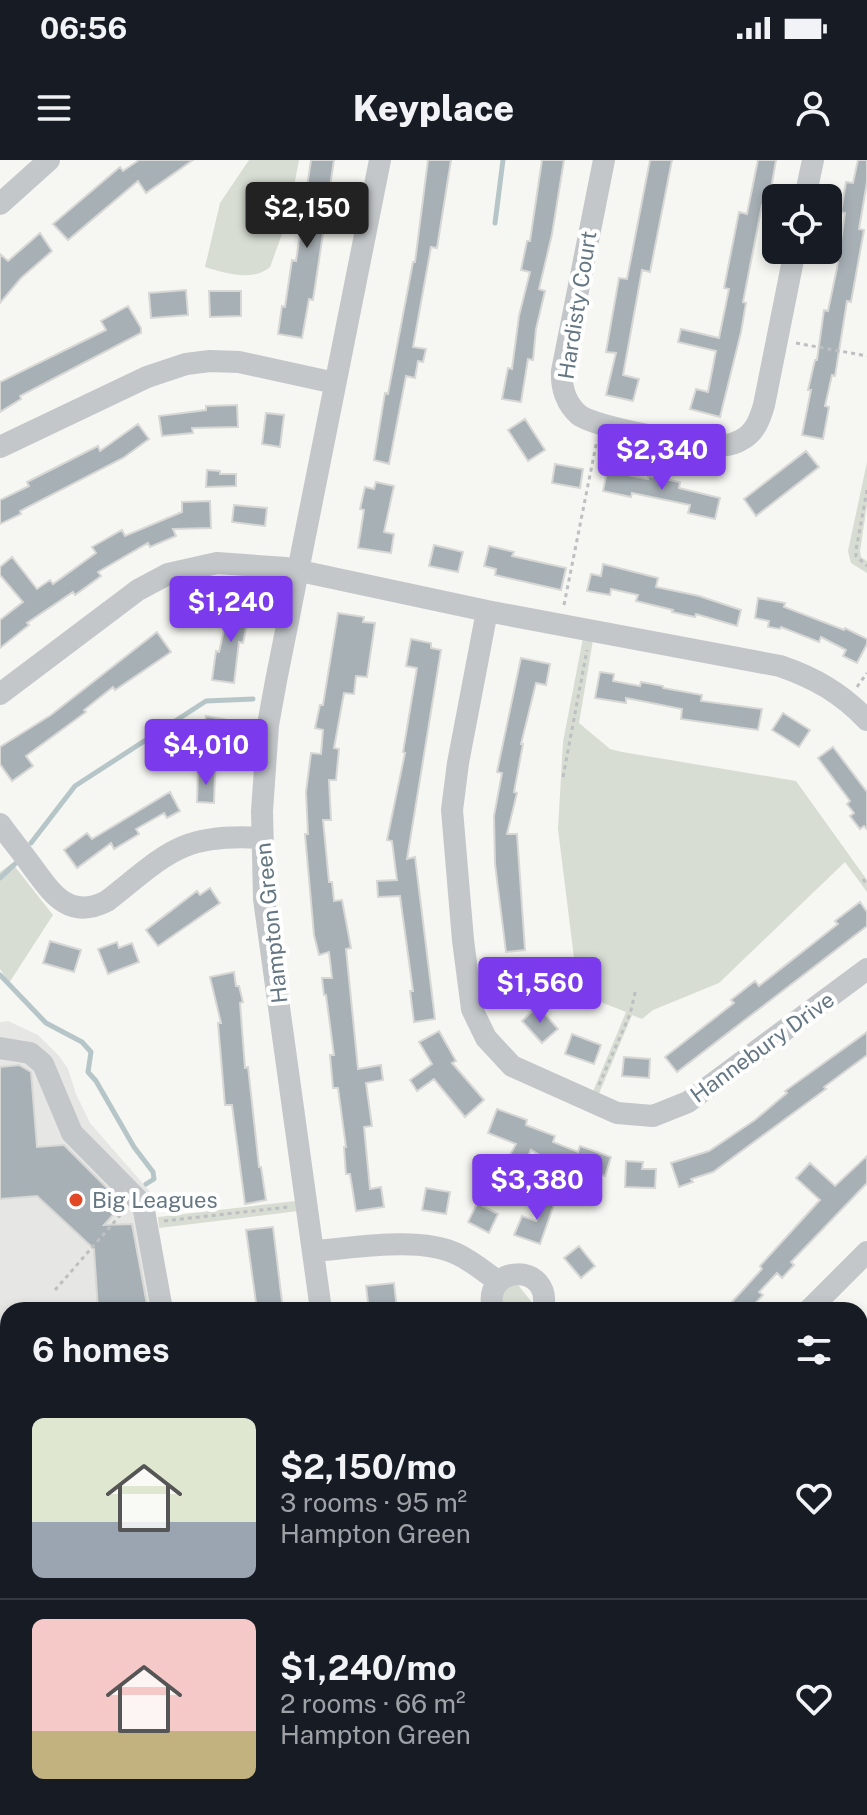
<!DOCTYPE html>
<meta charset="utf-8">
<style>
:root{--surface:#171b24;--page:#242831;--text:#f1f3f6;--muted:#9ea1a6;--line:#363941;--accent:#7c3aed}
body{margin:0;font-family:"Public Sans",sans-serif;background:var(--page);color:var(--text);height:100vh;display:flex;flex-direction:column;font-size:30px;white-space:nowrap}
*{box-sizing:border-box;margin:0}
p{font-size:26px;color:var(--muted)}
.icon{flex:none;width:44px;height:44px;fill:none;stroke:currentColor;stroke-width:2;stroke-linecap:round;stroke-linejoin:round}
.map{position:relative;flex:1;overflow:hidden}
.sheet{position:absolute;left:0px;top:1142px;width:868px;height:514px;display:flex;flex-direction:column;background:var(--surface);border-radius:24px 24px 0 0;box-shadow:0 4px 12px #0003}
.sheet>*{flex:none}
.fabs{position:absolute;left:762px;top:24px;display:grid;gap:16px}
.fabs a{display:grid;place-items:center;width:80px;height:80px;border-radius:12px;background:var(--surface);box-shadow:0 4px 12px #0003;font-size:40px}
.price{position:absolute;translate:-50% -68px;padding:0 18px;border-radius:8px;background:var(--accent);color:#fff;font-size:26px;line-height:52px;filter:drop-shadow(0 2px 4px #0008)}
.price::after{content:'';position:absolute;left:50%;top:48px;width:24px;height:18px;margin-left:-12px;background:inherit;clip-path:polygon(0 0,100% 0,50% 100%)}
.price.selected{background:#222;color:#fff}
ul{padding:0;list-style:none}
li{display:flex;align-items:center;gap:24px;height:200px;padding:0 32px}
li+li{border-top:2px solid var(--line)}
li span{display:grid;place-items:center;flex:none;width:224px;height:160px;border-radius:12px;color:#555}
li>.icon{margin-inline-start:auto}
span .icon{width:96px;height:96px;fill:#fffc;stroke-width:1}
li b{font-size:34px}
h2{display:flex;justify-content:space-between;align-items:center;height:96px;padding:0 32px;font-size:34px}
.status{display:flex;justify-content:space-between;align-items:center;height:56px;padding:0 40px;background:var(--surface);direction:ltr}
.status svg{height:22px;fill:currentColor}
header{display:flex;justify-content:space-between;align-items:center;height:104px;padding:0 32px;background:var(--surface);font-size:36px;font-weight:800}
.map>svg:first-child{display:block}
.built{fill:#e6e7e5}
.green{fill:#d7ddd3}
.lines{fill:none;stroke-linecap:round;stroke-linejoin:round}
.stream{stroke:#b6c5c7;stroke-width:5}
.building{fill:#a7b0b5;stroke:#d7d7d5;stroke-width:2}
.path{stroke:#bdbfc1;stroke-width:3;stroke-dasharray:4 4;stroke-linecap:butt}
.minor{stroke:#c3c7ca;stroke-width:22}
.poi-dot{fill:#e24726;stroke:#fff;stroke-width:3}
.labels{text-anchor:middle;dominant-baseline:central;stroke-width:8;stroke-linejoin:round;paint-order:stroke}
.street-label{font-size:22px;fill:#657783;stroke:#fff}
.poi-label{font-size:22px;fill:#657783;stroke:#fff;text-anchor:start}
</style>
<div class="status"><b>06:56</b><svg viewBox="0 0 49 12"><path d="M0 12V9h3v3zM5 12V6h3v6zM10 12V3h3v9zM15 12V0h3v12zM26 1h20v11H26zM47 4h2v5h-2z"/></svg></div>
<header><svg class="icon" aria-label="menu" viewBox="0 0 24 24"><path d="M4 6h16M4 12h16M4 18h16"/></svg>Keyplace<svg class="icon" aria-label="person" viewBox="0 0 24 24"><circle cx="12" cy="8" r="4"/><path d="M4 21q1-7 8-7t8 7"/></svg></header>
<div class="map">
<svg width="867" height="1655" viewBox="0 0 867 1655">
<rect width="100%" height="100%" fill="#f6f6f2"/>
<!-- built -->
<path class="built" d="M8,861L38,875L59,896L68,909L76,934L90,963L152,1034L173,1150H8V1648H110L67,1655H0V862Z"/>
<!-- green -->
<path class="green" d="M249,0H299L288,58L270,107C253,122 225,113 205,107L220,43Z
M867,302V345L860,391L861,397L867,401V413L851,403L848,391Z
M583,478L593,480L579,563L610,589L622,592L796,621L867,720V732L845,702L719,823L653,850L642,859L632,855L598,936L592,934L626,852L588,837L577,822L558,669L563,582Z
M12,703L53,755L9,823L0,809V712Z
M296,1041L298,1051L159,1068L158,1057Z
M518,1125L531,1141L529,1150H505L501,1139L504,1126Z"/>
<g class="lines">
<!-- stream -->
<path class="stream" d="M495,63L503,0
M31,683L75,626L206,541L253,539
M0,718L16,703
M0,815L46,863L82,882L91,892L88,912L96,921L134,987L153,1012L154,1019L146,1024"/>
</g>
<!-- building -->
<path class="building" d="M139,0H193L146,33L138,21L68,80L53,64L120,7L123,11Z
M311,0H334L313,140L309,139L302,178L278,174L282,146L285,147L292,100L296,101Z
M428,0H451L437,88L431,87L413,187L426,189L423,202L418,201L415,218L406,216L389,304L374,300L385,233L388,234L413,102H415Z
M542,0H564L552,74L539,129L545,131L536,169L533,200L528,199L521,242L502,239L508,208L512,209L519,156L530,112L521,110L527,81H530Z
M650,0H672L650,112L642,110L623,215L639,219L633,241L606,235L616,193L606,192L619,118L627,119Z
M758,0H776L768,46L762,45L743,142L746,143L741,172L720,257L690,249L696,229L708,232L716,191L678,182L681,169L719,178L729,129L724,128L739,52L747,54Z
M858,0H867V22L859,69L864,70L851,142L847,141L835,216L832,215L825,246L829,247L823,279L802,275L811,230H808L815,200H817L824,150L828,151L837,108L845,53L841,52L846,22L853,23Z
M40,73L52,91L21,118L0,143V94L8,101Z
M186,130L188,155L151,158L149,133Z
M209,131H241V156L210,157Z
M128,146L141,168V173L20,236L21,239L0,252V222L106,170L101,161Z
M237,245L238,267L192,268L193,273L162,276L159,256L206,250V246Z
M266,253L284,255L280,287L262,284Z
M525,259L545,290L528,301L508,270Z
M138,264L149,279L123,298L20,351L21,354L0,364V340L29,326L27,322L98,286L100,291Z
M806,291L819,307L756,356L744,339Z
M555,304L583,309L580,328L552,323Z
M207,310L220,311V314H236V326L206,327Z
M607,311L648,319V316L680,322L679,328L720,338L715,359L688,353L690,345L632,333L631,337L603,331Z
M376,322L394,326L384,372L394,374L391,393L358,388L364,350L360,349L365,327L374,329Z
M210,341L211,368L173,369L176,376L150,387L148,383L98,412L101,416L75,435L73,432L27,463L29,465L0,488V460L23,442L0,415V407L12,397L37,429L50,420L53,424L96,393L92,387L122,370L125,376L182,352V342Z
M234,345L267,348L265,366L232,362Z
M434,385L463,392L458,412L429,406Z
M489,386L514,392L512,396L566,408L561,430L495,415L496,409L484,406Z
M603,404L658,418L656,427L699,436L741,450L737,466L696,454L695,457L672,452L673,450L636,441L638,435L611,429L610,435L587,431L591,414L601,416Z
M758,438L785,443L784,447L844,470L845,468L867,479V484L857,503L843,496L846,490L821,477L819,482L781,467L780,469L768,467L769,461L755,458Z
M230,444L250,449L243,483L239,482L234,523L212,520L216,491L219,492Z
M338,453L364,457L363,462L375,463L367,517L356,516L354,534L344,533L334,588L339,589L336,620H329L331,660H323L329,722H332L334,741L342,740L351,788L346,789L358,909L381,905L383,920L366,923L372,966L364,967L370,1029L381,1027L384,1047L356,1051L350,1014H346L344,987H346L338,928H333L330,895H334L326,835H324L322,818H332L329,792L319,795L314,775L305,674H308L306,632L311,593L321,594L323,570L315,568L320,545H323Z
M157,472L171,492L115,530L113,527L84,550L86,552L26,596L33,606L12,621L0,604V587L51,555Z
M411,479L431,483V488L441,490L407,699L415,697L435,859L414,862L410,831H413L400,736L378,737L377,721L397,720L392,681L387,680L405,593L403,592L417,508L406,506Z
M521,498L550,504L546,525L536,523L521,584H523L514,632L517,633L507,674H517L525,790L506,792L495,704L494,656L502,613L497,612Z
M600,512L614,514L613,521L640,526L641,522L663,526V528L702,535L701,541L762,549L758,570L681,559L682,549L626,538V543L595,538Z
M783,553L810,570L799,587L772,570Z
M206,556L228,560L223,587L201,583Z
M833,587L867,632V669L864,666L860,669L850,656L854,653L847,644L850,641L818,598Z
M198,611L215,612L214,643L197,642Z
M170,632L180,651L167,658L164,653L136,669L139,674L114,689L111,683L77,708L64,690L87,673L92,679Z
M210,728L220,743L158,786L146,770L197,731L200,735Z
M860,742L867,752V766L677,912L665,897L734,843L731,840L755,821L759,826L838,764L835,761Z
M50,781L81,790L74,812L43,803Z
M117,782L119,788L132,783L139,802L108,814L98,789Z
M537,798L541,833L508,836L507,821L517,820L515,800Z
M234,812L236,826H239L243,842L240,843L245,908L248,907L259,1007H261L266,1040L245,1044L232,945H225L218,863H221L210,817Z
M538,846L558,869L542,883L522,861Z
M439,871L456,901L452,903L484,940L465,957L434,919L417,931L410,920L432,904L419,882Z
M867,872V895L824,927L826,929L713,1012L691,1019L693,1022L679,1027L671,1003L709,991L755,960L787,933L785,931Z
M572,874L601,885L594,904L565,894Z
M624,897L650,899L649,918L622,916Z
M19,905L31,912L37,987L64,985L123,1044L104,1065L132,1064L148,1150H98L94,1089L37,1036L0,1039V907Z
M497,949L527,960L526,965L555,976L553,982L578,992L580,986L611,997L605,1016L557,1000L555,1004L531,990L520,1012L505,1004L516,984L488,973Z
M867,996V1023L791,1102L794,1105L782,1118L777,1113L759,1132L763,1135L749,1150H741L732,1142L762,1109L760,1106L820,1040L796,1018L810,1003L835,1026Z
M626,1001L643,1002L642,1009H656L655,1028L625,1027Z
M426,1028L450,1032L446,1054L422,1050Z
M551,1030L558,1033L540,1084L514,1075L522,1056L536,1061Z
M477,1043L498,1054L489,1073L468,1062Z
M273,1067L283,1150H257L246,1070Z
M579,1086L595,1106L581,1118L564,1098Z
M394,1123L397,1150H369L366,1126Z"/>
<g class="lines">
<!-- path -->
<path class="path" d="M796,183L867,196
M867,330L856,390V396L867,406
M564,445L597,280
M857,527L867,513
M563,617L587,490
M863,719L867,725
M599,925L630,854L636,829
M164,1061L288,1047
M55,1130L123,1052
M860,1437H867"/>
<!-- minor -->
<path class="minor" d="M604,0L562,211C561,227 566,244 579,255C596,268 700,286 724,285C730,285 736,283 741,280C755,273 760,259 764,245L795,90
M805,38L813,0
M0,44L49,0
M0,287L147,217L186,204L210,201L239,202L335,223
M487,451L458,603L452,650L463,780L472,849L486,878L512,906L617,953L653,956L688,942L867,809
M0,534L138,430L168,414L217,403L286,408L487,451L780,506C815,518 841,533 867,560
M0,664C10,678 21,691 31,705C51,732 68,761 107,741C167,694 180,673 262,678
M0,888L30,893L43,904L72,973L143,1045L162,1150
M313,1091C356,1088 418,1076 457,1094C472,1101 486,1113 499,1122
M321,1150L264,739L262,651L268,565L276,521L380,0
M493,1150C481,1103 554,1102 543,1150
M809,1150L867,1092
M0,1636L8,1635
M198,1655L212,1648
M639,1655L647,1648"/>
</g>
<!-- markers -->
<circle class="poi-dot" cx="76" cy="1040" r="8"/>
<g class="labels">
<!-- street labels -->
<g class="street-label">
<text transform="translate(577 145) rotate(-81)">Hardisty Court</text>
<text transform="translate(271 763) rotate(-96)">Hampton Green</text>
<text transform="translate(762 887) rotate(-36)">Hannebury Drive</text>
</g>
<!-- poi labels -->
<g class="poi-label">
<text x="92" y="1040">Big Leagues</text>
</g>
</g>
</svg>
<div class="fabs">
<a><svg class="icon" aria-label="locate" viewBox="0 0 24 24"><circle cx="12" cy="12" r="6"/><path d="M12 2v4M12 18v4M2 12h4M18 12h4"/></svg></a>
</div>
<b class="price selected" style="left:307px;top:90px">$2,150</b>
<b class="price" style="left:662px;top:332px">$2,340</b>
<b class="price" style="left:231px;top:484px">$1,240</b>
<b class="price" style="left:206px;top:627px">$4,010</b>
<b class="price" style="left:540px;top:865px">$1,560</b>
<b class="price" style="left:537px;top:1062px">$3,380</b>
<section class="sheet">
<h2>6 homes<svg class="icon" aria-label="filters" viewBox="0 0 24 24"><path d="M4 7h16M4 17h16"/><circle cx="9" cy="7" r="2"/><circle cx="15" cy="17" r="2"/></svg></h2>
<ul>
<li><span style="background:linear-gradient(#dfe7d0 65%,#9aa5b1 0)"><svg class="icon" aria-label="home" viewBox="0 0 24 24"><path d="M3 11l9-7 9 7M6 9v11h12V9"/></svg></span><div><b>$2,150/mo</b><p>3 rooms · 95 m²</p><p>Hampton Green</p></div><svg class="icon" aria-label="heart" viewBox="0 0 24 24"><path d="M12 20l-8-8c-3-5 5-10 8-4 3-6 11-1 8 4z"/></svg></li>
<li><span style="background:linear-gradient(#f6c9c9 70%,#c2b280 0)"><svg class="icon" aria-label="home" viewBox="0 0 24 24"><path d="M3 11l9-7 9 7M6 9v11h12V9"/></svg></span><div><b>$1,240/mo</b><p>2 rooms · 66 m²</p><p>Hampton Green</p></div><svg class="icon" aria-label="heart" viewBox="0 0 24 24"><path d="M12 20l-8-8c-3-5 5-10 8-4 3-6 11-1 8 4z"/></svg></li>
</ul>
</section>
</div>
